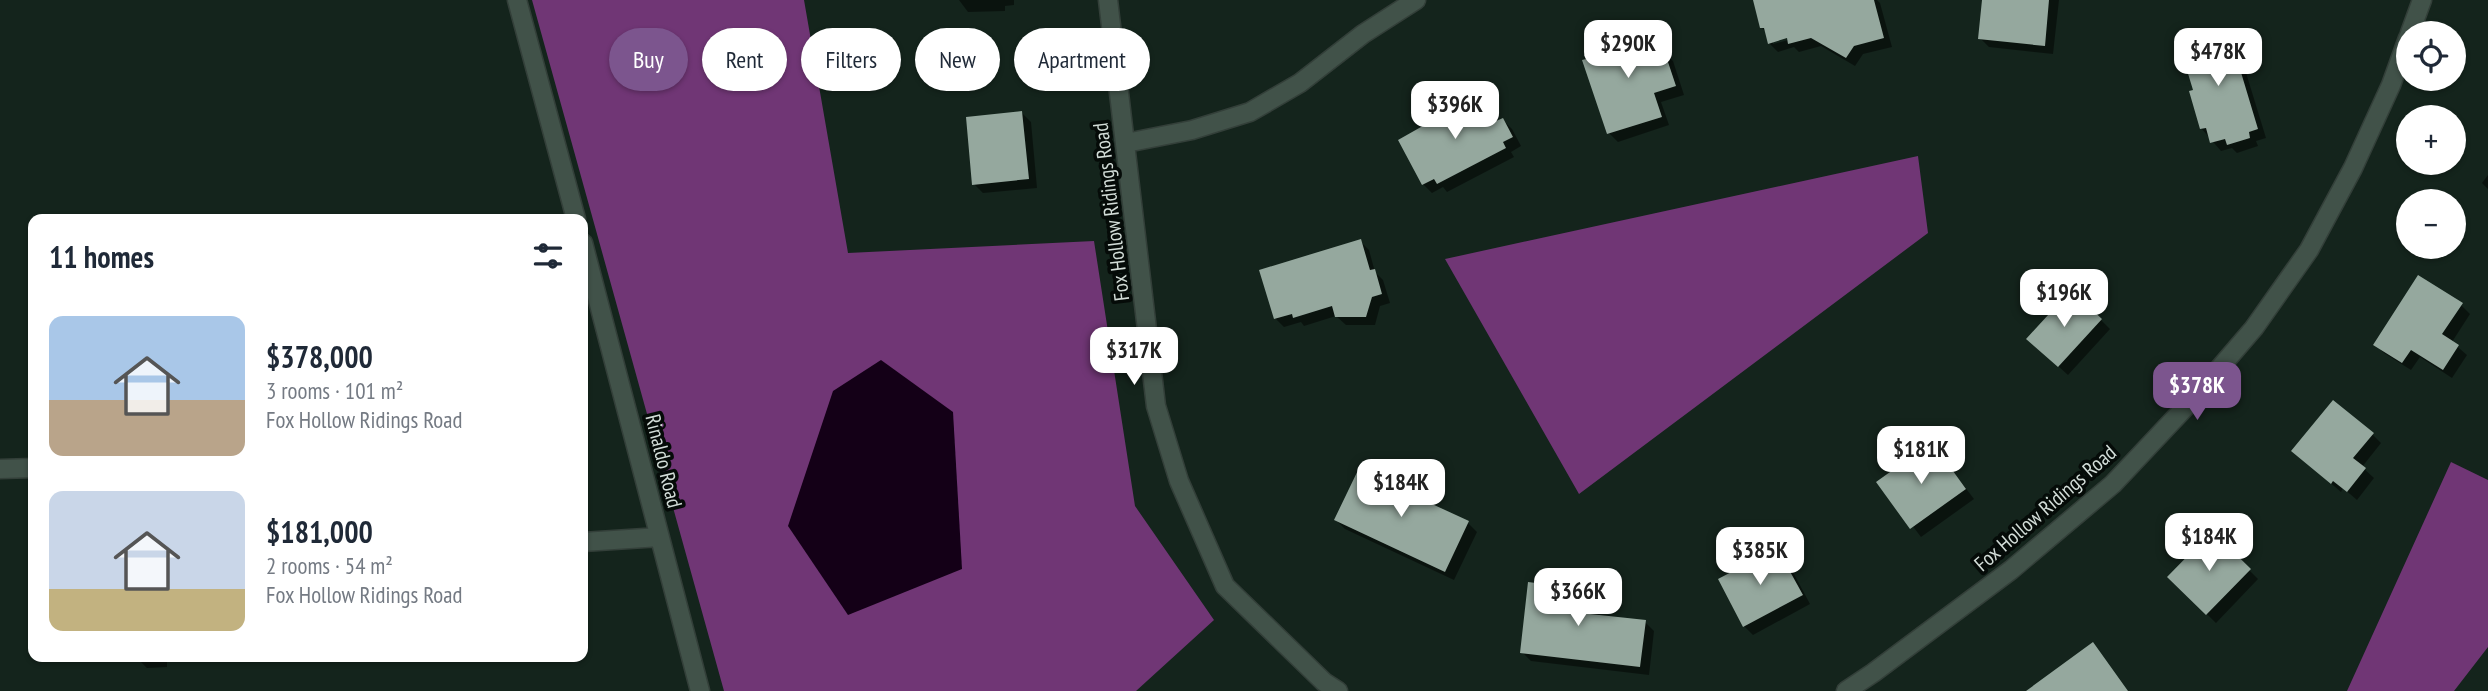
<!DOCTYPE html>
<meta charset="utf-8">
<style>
:root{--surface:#fff;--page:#f2f2f3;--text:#1f2937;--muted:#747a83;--accent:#7c558e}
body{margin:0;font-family:"PT Sans Narrow",sans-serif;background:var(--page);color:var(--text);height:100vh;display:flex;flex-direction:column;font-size:26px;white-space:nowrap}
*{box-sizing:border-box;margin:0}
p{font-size:23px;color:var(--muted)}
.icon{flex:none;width:38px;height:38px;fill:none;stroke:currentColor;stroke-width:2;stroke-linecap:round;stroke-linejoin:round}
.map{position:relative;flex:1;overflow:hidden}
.drawer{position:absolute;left:28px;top:214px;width:560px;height:448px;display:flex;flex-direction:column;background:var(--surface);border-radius:14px;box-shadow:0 2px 5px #0004}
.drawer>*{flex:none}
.top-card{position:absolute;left:609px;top:28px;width:665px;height:63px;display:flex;gap:14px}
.fabs{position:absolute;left:2396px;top:21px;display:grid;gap:14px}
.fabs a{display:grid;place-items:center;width:70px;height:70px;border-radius:50%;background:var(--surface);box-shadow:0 2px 5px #0004;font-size:35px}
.price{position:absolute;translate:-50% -60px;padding:0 16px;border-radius:14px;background:#fff;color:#222;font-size:23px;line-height:46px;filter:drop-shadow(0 2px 4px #0008)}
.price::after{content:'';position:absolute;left:50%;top:42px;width:21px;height:16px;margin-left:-10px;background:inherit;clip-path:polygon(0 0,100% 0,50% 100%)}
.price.current{background:var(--accent);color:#fff}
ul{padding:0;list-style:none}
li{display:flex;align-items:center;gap:21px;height:175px;padding:0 21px}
li span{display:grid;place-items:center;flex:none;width:196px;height:140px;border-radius:14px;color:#555}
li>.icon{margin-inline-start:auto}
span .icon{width:84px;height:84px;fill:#fffc;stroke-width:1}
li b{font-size:30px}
h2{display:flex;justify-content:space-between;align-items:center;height:84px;padding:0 21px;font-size:30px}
.chip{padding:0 24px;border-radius:32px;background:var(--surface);box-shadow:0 2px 5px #0004;font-size:24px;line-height:63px}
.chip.current{background:var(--accent);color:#fff}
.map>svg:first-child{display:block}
.forest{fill:#703675}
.water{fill:#140017}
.shadow{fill:#0007;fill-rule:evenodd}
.building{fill:#95a89e}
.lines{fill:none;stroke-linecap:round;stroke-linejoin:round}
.minor-casing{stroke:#333f39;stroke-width:21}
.minor{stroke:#415249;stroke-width:18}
.labels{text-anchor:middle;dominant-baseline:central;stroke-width:7;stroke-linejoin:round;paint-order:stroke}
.street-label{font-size:21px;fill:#d2dcd7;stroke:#050b08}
</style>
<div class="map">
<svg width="2488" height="691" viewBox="0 0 2488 691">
<rect width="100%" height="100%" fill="#14241c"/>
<!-- forest -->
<path class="forest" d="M532,0H804L848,253L1094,241L1135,506L1214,620L1136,691H724Z
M1918,156L1928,233L1579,494L1445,259Z
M2451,462L2488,480V647L2454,691H2347Z"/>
<!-- water -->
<path class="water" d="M881,360L953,412L962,569L848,615L788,526L833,391Z"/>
<!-- shadow -->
<path class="shadow" d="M959,0H1014V5L1005,6V11L968,12Z
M1755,0H1877L1880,3L1892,47L1863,54L1855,66L1821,46L1799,52L1794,47L1778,52L1769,43L1767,33L1762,28ZM1795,34L1796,38L1773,44V40Z
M1984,0H2059L2053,54L1989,47L1980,38Z
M2227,31L2236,40L2266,138L2256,141L2258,146L2237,153L2232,148L2221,151L2201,128L2196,91Z
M1649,32L1658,41L1662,53L1673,61L1684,95L1661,102L1669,125L1618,142L1609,133L1637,37Z
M1481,95L1490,104L1499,122L1503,120L1512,129L1521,146L1511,152L1514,157L1447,192L1443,187L1432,193L1423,184Z
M1022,113L1031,122L1037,188L983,193L974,184Z
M2488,175V189L2482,183Z
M1360,241L1369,250L1375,272L1383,280L1390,303L1380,306L1375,325H1346L1336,316L1304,326L1301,322L1284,327L1275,318Z
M2461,305L2470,314L2452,342L2467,355L2452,378L2420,357L2411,370L2384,353L2376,345Z
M2101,320L2110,329L2068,375L2037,347Z
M2372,434L2381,443L2362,467L2374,478L2357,500L2343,488L2341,492L2293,451Z
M1932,444L1974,499L1921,537L1879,482Z
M1396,482L1405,493L1468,523L1477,532L1454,580L1345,529L1336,520Z
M2212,533L2258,579L2216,623L2169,577Z
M1777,550L1786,559L1810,604L1753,635L1744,626Z
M1592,592L1601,601L1599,617L1645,622L1654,631L1649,675L1531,661L1522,652Z
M138,656H167V667L147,668L138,659Z"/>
<!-- building -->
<path class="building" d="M1753,0H1874L1884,38L1854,46L1846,58L1811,38L1788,44L1787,38L1768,44L1764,28H1760Z
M1982,0H2049L2045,46L1978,39Z
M2228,29L2258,129L2249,132L2250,138L2227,145L2225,139L2210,143L2206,128L2200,129L2189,91L2193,90L2179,44Z
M1650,30L1657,53L1664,50L1676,86L1654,93L1662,117L1607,134L1582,60L1586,59L1584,55L1611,46L1609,40L1635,32L1636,35Z
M1481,93L1496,121L1503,118L1513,137L1503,142L1506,148L1437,184L1434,179L1422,185L1398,140Z
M1022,111L1029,179L972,185L966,117Z
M1361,239L1370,270L1375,269L1382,294L1372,297L1366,317H1335L1332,306L1293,318L1292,314L1274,319L1259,270Z
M2418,275L2463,303L2442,334L2459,345L2443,370L2411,350L2402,363L2373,345Z
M2071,290L2102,319L2058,367L2026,339Z
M2333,400L2374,433L2353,458L2366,468L2347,492L2333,481L2331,484L2291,451Z
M1932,442L1966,489L1910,529L1876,482Z
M1361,464L1397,481L1395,487L1469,521L1445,572L1334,520Z
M2212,531L2251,569L2206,615L2167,577Z
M1777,548L1803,595L1743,627L1718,579Z
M1528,582L1593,590L1590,614L1646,620L1640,667L1520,653Z
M2093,642L2128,691H2026Z"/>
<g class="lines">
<!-- minor casing -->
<g class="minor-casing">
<path id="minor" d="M517,0L576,219
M1108,0L1156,406L1179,481L1225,586L1324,682L1338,691
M2410,33L2422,0
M1126,143L1192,130L1250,112L1300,83L1363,34L1416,0
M583,243L700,691
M0,469L33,468
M583,542L660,537
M1846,691L1873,673L2011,570L2113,484L2193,399L2254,328L2309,250L2353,168L2391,85L2408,38"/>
</g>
<!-- minor -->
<use href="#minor" class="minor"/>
</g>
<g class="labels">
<!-- street labels -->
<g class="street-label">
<text transform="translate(1111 212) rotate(-97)">Fox Hollow Ridings Road</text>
<text transform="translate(664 461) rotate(76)">Rinaldo Road</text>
<text transform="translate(2045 508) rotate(-41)">Fox Hollow Ridings Road</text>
</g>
</g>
</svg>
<div class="fabs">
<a><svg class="icon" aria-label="locate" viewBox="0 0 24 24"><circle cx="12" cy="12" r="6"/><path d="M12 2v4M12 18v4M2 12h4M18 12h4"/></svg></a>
<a>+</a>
<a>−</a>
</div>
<b class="price" style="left:1628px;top:80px">$290K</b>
<b class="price" style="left:2218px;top:88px">$478K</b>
<b class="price" style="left:1455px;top:141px">$396K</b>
<b class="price" style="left:2064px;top:329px">$196K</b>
<b class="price" style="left:1134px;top:387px">$317K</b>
<b class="price current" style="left:2197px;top:422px">$378K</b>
<b class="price" style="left:1921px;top:486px">$181K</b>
<b class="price" style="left:1401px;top:519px">$184K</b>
<b class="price" style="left:2209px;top:573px">$184K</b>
<b class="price" style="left:1760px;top:587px">$385K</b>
<b class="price" style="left:1578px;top:628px">$366K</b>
<div class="top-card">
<a class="chip current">Buy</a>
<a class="chip">Rent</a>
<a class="chip">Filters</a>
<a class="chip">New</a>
<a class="chip">Apartment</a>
</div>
<section class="drawer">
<h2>11 homes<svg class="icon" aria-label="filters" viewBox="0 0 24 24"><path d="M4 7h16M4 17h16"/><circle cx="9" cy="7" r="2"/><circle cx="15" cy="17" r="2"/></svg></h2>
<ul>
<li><span style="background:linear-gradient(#a9c7e8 60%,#b9a48a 0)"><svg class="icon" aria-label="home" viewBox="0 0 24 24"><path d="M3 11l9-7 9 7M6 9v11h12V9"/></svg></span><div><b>$378,000</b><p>3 rooms · 101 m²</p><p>Fox Hollow Ridings Road</p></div></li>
<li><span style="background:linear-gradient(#c9d6e8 70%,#c2b280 0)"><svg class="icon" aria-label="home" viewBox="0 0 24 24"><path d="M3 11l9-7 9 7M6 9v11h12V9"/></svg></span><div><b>$181,000</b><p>2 rooms · 54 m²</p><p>Fox Hollow Ridings Road</p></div></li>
</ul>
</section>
</div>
